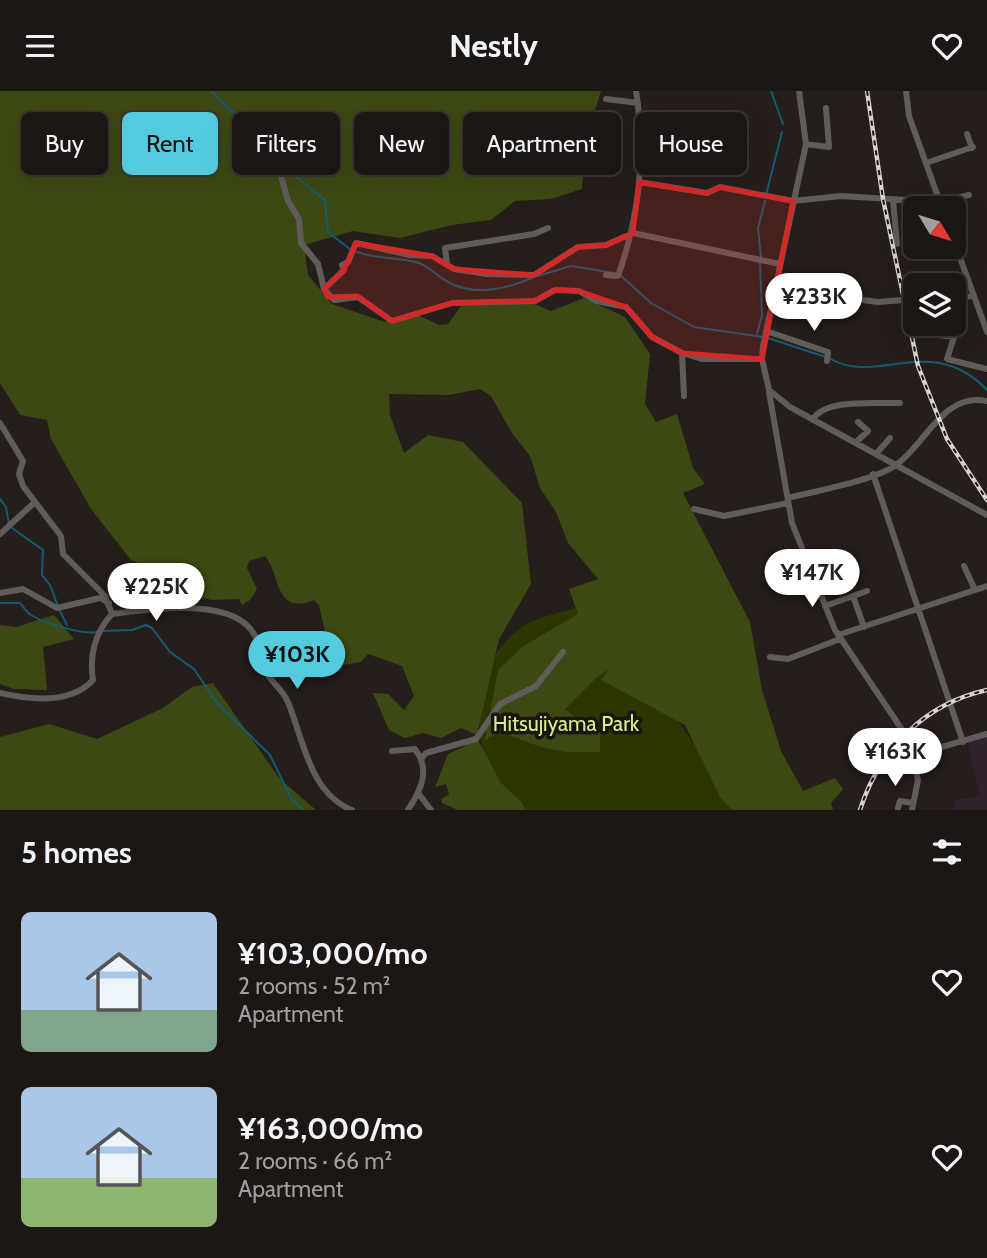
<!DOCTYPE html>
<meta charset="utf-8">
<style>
:root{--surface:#1c1614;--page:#251f1d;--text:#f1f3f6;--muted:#a09fa0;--line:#3a3534;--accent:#54cade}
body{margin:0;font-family:Cabin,sans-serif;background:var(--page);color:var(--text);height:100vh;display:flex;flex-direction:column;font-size:26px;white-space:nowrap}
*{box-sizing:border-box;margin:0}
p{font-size:23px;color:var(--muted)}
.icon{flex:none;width:38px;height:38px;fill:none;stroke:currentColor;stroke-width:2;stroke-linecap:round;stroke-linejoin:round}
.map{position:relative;height:719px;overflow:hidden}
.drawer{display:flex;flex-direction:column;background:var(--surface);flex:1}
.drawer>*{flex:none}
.banner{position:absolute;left:21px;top:21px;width:945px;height:63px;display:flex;gap:14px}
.needle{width:46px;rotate:128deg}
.tools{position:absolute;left:903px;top:105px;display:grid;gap:14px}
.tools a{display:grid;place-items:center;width:63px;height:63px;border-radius:10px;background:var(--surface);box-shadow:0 7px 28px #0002,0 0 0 2px var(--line);font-size:35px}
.price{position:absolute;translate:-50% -60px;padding:0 16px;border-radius:24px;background:#fff;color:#222;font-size:23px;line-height:46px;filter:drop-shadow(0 2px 4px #0008)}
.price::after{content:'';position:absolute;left:50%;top:42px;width:21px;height:16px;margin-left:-10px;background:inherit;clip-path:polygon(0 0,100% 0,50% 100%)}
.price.on{background:var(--accent);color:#111}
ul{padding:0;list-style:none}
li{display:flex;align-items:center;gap:21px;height:175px;padding:0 21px}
li span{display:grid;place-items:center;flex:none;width:196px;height:140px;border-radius:10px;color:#555}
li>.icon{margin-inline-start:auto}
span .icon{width:84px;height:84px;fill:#fffc;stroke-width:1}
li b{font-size:30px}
h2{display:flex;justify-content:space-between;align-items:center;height:84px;padding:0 21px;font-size:30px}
.chip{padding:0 24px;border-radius:10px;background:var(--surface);box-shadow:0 7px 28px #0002,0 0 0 2px var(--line);font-size:24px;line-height:63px}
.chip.on{background:var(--accent);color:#111}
header{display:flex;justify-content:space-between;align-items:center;height:91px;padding:0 21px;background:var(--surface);font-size:32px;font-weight:700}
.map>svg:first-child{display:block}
.education{fill:#30212c}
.green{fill:#2c3700}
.forest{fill:#3d4912}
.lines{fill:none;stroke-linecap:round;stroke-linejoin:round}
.stream{stroke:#105c74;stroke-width:2}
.minor{stroke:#605c5a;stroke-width:6}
.rail-casing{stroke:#d7d2cf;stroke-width:4.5}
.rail{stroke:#1b1511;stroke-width:2;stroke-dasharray:5;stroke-linecap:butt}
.marked{fill:#d62828;fill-opacity:0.2;stroke:#d62828;stroke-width:5;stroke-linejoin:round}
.labels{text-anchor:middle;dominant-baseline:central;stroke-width:7;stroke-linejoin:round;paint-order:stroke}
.park-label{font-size:21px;fill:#d6f08d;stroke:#1b1511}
</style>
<header><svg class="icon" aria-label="menu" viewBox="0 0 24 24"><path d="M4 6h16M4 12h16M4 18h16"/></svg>Nestly<svg class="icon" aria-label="heart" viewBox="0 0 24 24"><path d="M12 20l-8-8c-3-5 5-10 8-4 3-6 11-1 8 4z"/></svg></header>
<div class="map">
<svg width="987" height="719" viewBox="0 0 987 719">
<rect width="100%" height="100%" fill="#251e1a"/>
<!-- education -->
<path class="education" d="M987,643V719H953L955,709L980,705L967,650Z"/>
<!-- green -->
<path class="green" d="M583,515L672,621L704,668L762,719H497C480,654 458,584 522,536C537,525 565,521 583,515Z"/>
<!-- forest -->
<path class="forest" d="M0,0H601L587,46L582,98L551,108L515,110L491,129L452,134L400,147L353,140L304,154L308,184L332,213L385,231L412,221L439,234L448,233L464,211L532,212L551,220L584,207L625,226L650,263L645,313L656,331L677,323L693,377L705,393L683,402L750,531L762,599L781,660L803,700L835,687L843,698L831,712L833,719H732L720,706L685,634L601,589L609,578L596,587L565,618L587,637H600V661H566L541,656L501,641L485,649L498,579L522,556L578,523L569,498L598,488L568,452L556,421L540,397L530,365L512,342L491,305L480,298L449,304L389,303L390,324L404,362L428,344L463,351L522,412L531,493L499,548L477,644L461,637L441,647L423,642L405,647L389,639L373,602L388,603L404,619L414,605L402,575L368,563L361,571L343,574L329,558L319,514L314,509C274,525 281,484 265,465L249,470L247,477L257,498L250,509L242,514L239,508L212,509L189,504L164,484L131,469L91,418L51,348L47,329L20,324L0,292Z
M54,524L74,548L43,556L47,599L14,598L0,593V534L16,536Z
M213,592L279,687L316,719H0V646L49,633L97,648L163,617L192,596Z
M478,649L501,692L522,711L525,719H458L442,712L441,708L449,704L446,693L435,696L448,663Z"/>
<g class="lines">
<!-- stream -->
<path class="stream" d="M211,0L250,38L276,48L289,80L325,109L328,141L351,159
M771,0L783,33
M766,104L782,41
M357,161C376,168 396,166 416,171C428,174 437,185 448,191C475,206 506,198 532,187
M761,166L758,137L765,110
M619,183L651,212L694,236L763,246
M538,185L571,175L614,182
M757,243L762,224L760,172
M768,247L826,266
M831,268C877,295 932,241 987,299
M0,408L6,416L9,433
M12,437L43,459L42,484L50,494L58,515
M0,512H20C24,516 26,521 31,524C44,532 83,544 97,541
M60,520L67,534
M103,540L132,539L146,534L152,537L170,561L194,578L217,612L270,664L292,709L304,719"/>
<!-- minor -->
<path class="minor" d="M799,0L806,53L763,255L762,268L769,299L790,316L987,424
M906,0L909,25L942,117
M606,8L638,12
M967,43L972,57
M806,53L829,56L826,17
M926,72L973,56
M278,74L288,110L299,128L301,152L318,173L324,198L334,209L358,206L392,230L452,212L535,210L555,199L579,200L596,210L626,216L652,246L682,262L702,268H762
M639,91L707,102L720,96L793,110L841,105L940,111L969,104
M893,109L897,153
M954,150L987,241
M447,174L445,157L534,143L548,137
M606,184L618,185C639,126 646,63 636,0
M324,198L344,179L342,174L348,171L356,152L410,164L432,165L454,178L487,183L534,184L578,156L606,154L633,142L780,173
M775,198L878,211L915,208
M954,207L973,205
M908,208L914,241L954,246L947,268L987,278
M766,240L828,261L827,270
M682,262L684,305
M769,301L792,432L835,539L907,646L918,689L912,719
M813,328C827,307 877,313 900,312
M0,332L23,370L19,383L23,395L61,445L63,463L105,505L112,523
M855,352L868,340L858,331
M876,363L890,347
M873,383L963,651
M788,407C816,400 873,390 896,374C926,353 943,301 987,310
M694,418L724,425L788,412
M0,443L35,411
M964,475L975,499
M0,502L23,498L57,517L100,507L109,512
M853,505L864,536
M825,515L867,500
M838,544L987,495
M770,566L788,568L840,548
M0,602C30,609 71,613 93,589C89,565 95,541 112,523C147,519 235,504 255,545C260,556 260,570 266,581C272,592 283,599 288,611C303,648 310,703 352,719
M392,660L415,658C431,679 421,699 408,719
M914,664L987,643
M422,667L426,662L476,648L500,613L536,595L563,561
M419,703L431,719
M898,717L900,710L913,712"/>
<!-- rail casing -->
<g class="rail-casing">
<path id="rail" d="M867,0L883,108L918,275L947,348L987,409
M860,719C879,659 924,613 987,599"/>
</g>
<!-- rail -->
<use href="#rail" class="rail"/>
</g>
<!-- marked area -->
<path class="marked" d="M639,91L707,102L720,96L793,110L762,268L682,262L652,246L626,216L579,200L555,199L535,210L452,212L392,230L357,205L328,206L324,198L344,179L356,152L432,165L454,178L534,184L578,156L606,154L633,142Z"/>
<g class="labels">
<!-- park labels -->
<g class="park-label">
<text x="566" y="632">Hitsujiyama Park</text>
</g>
</g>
</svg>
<div class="tools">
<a><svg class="needle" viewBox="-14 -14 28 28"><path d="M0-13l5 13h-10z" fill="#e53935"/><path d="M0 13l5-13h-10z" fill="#a09fa0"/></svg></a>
<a><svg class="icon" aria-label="layers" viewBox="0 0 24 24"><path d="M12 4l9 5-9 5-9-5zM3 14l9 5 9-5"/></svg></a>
</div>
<b class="price" style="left:814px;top:242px">¥233K</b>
<b class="price" style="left:812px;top:518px">¥147K</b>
<b class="price" style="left:156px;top:532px">¥225K</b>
<b class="price on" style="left:297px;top:600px">¥103K</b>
<b class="price" style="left:895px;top:697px">¥163K</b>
<div class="banner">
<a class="chip">Buy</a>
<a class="chip on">Rent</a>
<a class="chip">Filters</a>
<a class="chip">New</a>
<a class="chip">Apartment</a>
<a class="chip">House</a>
</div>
</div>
<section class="drawer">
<h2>5 homes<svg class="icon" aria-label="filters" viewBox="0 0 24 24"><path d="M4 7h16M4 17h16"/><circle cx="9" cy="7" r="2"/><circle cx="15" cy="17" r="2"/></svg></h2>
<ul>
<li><span style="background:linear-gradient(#a9c7e8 70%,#7fa58c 0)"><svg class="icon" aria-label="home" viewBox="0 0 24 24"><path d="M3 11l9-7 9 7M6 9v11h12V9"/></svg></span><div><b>¥103,000/mo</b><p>2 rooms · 52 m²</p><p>Apartment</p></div><svg class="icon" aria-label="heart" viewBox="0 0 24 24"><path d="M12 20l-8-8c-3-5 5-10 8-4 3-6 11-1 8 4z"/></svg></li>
<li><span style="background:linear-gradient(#a9c7e8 65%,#8fb573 0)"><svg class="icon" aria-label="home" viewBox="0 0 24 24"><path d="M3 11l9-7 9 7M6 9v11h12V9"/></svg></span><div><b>¥163,000/mo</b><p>2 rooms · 66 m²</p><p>Apartment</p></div><svg class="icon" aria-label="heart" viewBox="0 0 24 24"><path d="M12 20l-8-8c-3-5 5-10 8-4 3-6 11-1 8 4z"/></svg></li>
</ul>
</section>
